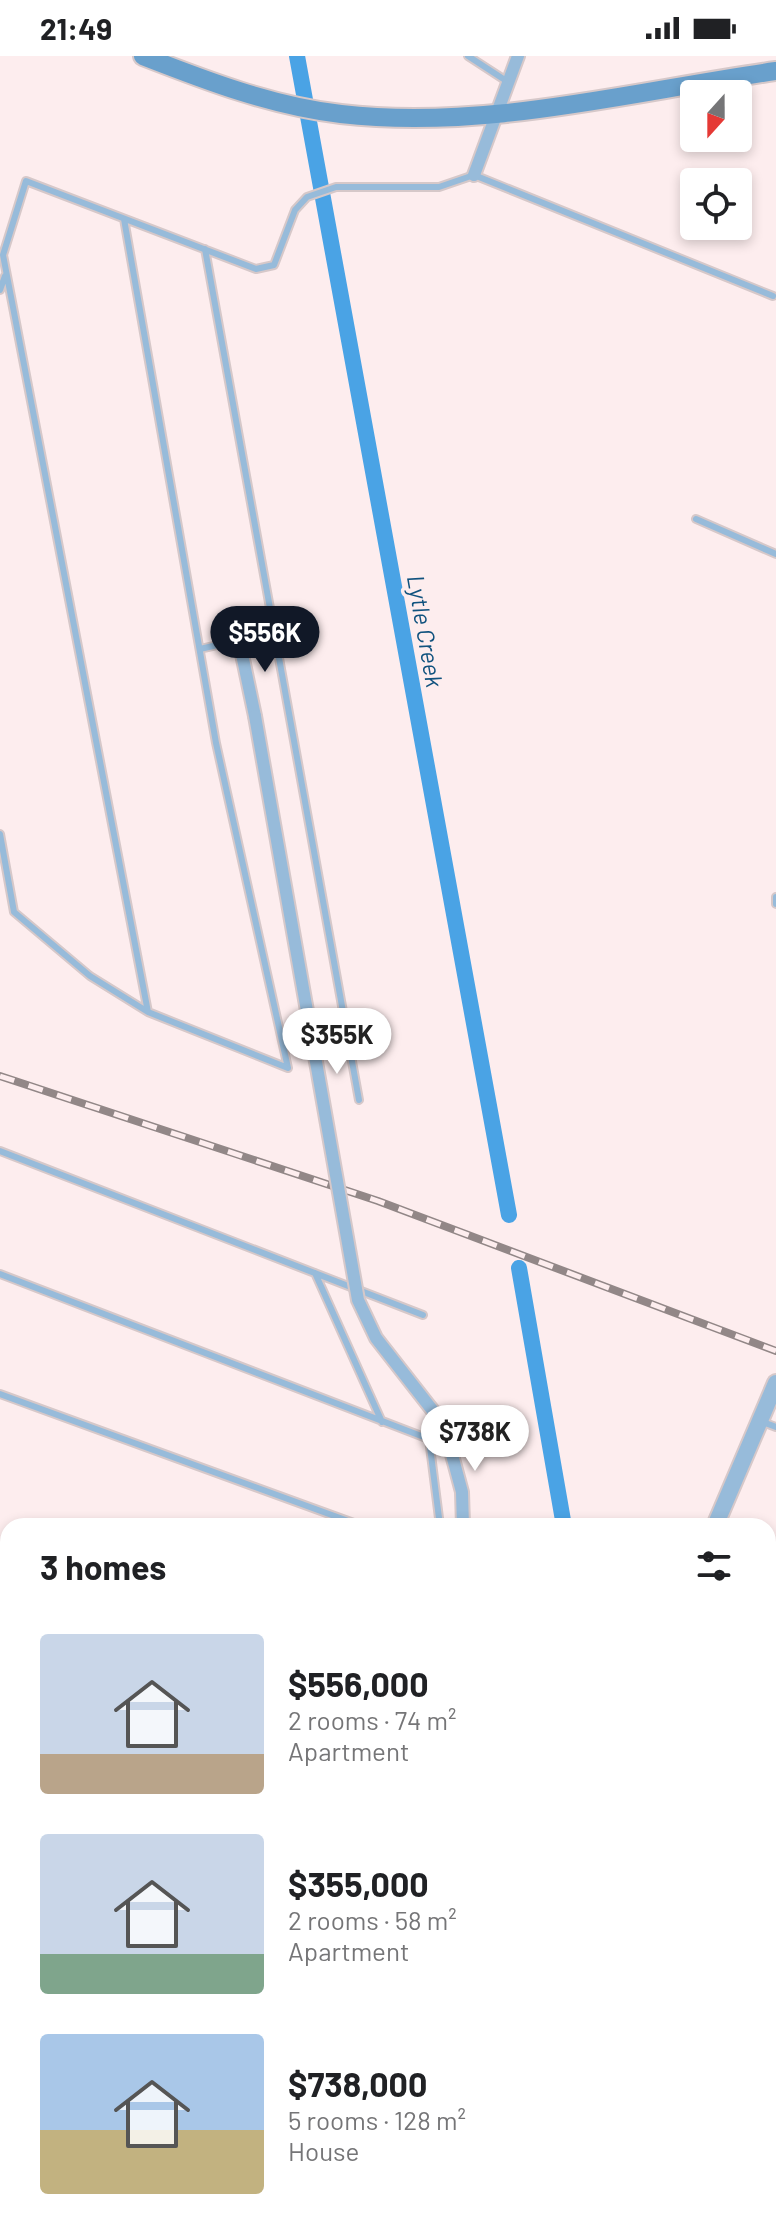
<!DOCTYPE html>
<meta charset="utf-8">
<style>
:root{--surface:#fff;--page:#f2f2f2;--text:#202124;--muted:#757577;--accent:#111827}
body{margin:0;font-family:Barlow,sans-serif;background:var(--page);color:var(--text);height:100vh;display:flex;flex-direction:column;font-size:30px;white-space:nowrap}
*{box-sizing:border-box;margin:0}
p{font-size:26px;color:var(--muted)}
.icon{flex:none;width:44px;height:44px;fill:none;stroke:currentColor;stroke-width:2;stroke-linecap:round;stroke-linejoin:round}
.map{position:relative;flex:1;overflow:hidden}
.details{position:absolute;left:0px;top:1462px;width:776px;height:712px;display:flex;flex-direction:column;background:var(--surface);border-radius:24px 24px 0 0;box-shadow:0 4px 12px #0003}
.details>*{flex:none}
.needle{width:52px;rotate:201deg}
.controls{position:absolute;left:680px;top:24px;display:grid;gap:16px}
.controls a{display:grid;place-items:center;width:72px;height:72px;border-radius:8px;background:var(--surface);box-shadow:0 4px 12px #0003;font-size:40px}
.price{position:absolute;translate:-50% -68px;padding:0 18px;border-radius:28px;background:#fff;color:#222;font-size:26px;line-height:52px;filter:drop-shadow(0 2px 4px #0008)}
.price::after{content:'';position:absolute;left:50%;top:48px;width:24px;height:18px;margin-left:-12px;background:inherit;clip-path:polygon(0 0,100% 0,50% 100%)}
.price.on{background:var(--accent);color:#fff}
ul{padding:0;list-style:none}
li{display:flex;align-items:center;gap:24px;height:200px;padding:0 40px}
li span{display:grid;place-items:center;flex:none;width:224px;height:160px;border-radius:8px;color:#555}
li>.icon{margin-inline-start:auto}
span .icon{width:96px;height:96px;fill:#fffc;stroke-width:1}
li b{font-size:34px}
h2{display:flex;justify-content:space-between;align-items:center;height:96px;padding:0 40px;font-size:34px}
.status{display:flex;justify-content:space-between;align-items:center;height:56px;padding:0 40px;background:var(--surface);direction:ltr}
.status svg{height:22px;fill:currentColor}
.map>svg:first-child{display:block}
.green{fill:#fdcbce}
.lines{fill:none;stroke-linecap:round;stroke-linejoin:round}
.stream{stroke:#3f7caa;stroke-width:5}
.canal{stroke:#4aa3e5;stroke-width:16}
.service-casing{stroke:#d6c8c9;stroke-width:10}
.minor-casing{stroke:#d6c8c9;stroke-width:16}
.tertiary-casing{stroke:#d6c8c9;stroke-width:20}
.secondary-casing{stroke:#d6c8c9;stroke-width:22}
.primary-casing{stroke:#d6c8c9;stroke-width:24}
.service{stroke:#97bbda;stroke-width:6}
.minor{stroke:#97bbda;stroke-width:12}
.tertiary{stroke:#97bbda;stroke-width:16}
.secondary{stroke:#69a0cc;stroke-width:18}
.primary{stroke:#438bc2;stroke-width:20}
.rail-casing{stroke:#928787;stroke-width:8}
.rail{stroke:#fdedee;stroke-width:5;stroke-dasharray:15;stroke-linecap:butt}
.minor-bridge-casing{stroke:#d6c8c9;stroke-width:16;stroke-linecap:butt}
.minor-bridge{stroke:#97bbda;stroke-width:12}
.labels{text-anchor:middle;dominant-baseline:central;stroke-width:7;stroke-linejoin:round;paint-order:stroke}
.water-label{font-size:24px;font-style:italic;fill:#10527e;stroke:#fdedee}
</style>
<div class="status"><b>21:49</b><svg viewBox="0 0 49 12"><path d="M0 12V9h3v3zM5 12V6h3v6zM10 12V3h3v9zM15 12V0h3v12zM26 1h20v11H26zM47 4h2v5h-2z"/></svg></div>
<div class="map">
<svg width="776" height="2174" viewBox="0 0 776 2174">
<rect width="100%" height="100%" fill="#fdedee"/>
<!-- green -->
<path class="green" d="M0,1550L8,1553V1710L0,1712Z"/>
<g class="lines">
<!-- stream -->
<path class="stream" d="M0,2058L8,2066
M103,2166L111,2174"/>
<!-- canal -->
<path class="canal" d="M297,0L509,1159
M519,1212L564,1470"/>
<!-- service casing -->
<g class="service-casing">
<path id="service" d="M468,0L508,26
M124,163L216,687L288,1012L148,956L3,199L26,125L256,213L274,209L295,154L307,141L336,131H439L474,119L773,240
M205,193L359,1044
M0,234L5,220
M696,463L776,498
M200,593L274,576
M0,778L14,856L90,920L148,956
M776,841V848
M0,1095L423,1259
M315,1217L382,1366
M0,1218L429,1383L440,1470
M0,1338L362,1470
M760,1365L776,1371
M0,1873L8,1880"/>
</g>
<!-- minor casing -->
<g class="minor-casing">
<path id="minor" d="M474,119L518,0
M239,584L255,660
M444,1369L462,1436L463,1470"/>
</g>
<!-- tertiary casing -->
<g class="tertiary-casing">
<path id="tertiary" d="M715,1470L776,1327
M0,1517L8,1520
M768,1736L776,1741"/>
</g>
<!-- secondary casing -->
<g class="secondary-casing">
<path id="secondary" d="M143,0C207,25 272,50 341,58C486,75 633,35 776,15"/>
</g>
<!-- primary casing -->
<g class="primary-casing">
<path id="primary" d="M0,1748L8,1746
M768,1872L776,1876"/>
</g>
<!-- service -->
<use href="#service" class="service"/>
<!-- minor -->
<use href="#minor" class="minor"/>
<!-- tertiary -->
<use href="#tertiary" class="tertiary"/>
<!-- secondary -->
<use href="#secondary" class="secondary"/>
<!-- primary -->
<use href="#primary" class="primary"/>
<!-- rail casing -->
<g class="rail-casing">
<path id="rail" d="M0,1020L378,1145L776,1295"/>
</g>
<!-- rail -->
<use href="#rail" class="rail"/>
<!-- minor-bridge casing -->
<g class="minor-bridge-casing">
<path id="minor-bridge" d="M255,660L358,1244L376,1282L444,1369"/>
</g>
<!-- minor-bridge -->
<use href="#minor-bridge" class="minor-bridge"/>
</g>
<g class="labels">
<!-- water labels -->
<g class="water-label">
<text transform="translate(426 575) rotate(80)">Lytle Creek</text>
</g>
</g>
</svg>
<div class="controls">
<a><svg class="needle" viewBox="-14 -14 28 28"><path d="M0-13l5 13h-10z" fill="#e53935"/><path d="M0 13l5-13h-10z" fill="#757577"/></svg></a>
<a><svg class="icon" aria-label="locate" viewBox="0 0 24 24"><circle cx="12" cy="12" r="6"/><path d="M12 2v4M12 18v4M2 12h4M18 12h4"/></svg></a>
</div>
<b class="price on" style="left:265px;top:618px">$556K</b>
<b class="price" style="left:337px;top:1020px">$355K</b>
<b class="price" style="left:475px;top:1417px">$738K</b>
<section class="details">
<h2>3 homes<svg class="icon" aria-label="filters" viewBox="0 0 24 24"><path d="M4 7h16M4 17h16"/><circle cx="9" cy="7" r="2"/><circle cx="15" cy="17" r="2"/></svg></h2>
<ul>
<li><span style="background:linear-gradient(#c9d6e8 75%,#b9a48a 0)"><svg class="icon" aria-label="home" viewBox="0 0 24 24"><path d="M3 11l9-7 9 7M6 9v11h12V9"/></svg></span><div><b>$556,000</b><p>2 rooms · 74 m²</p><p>Apartment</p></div></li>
<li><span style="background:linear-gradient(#c9d6e8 75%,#7fa58c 0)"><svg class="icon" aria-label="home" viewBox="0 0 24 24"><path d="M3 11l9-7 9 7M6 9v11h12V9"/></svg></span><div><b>$355,000</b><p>2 rooms · 58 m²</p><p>Apartment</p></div></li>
<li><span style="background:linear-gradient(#a9c7e8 60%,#c2b280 0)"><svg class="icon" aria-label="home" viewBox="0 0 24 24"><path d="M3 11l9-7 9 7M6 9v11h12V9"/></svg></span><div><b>$738,000</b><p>5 rooms · 128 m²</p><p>House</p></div></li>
</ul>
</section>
</div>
